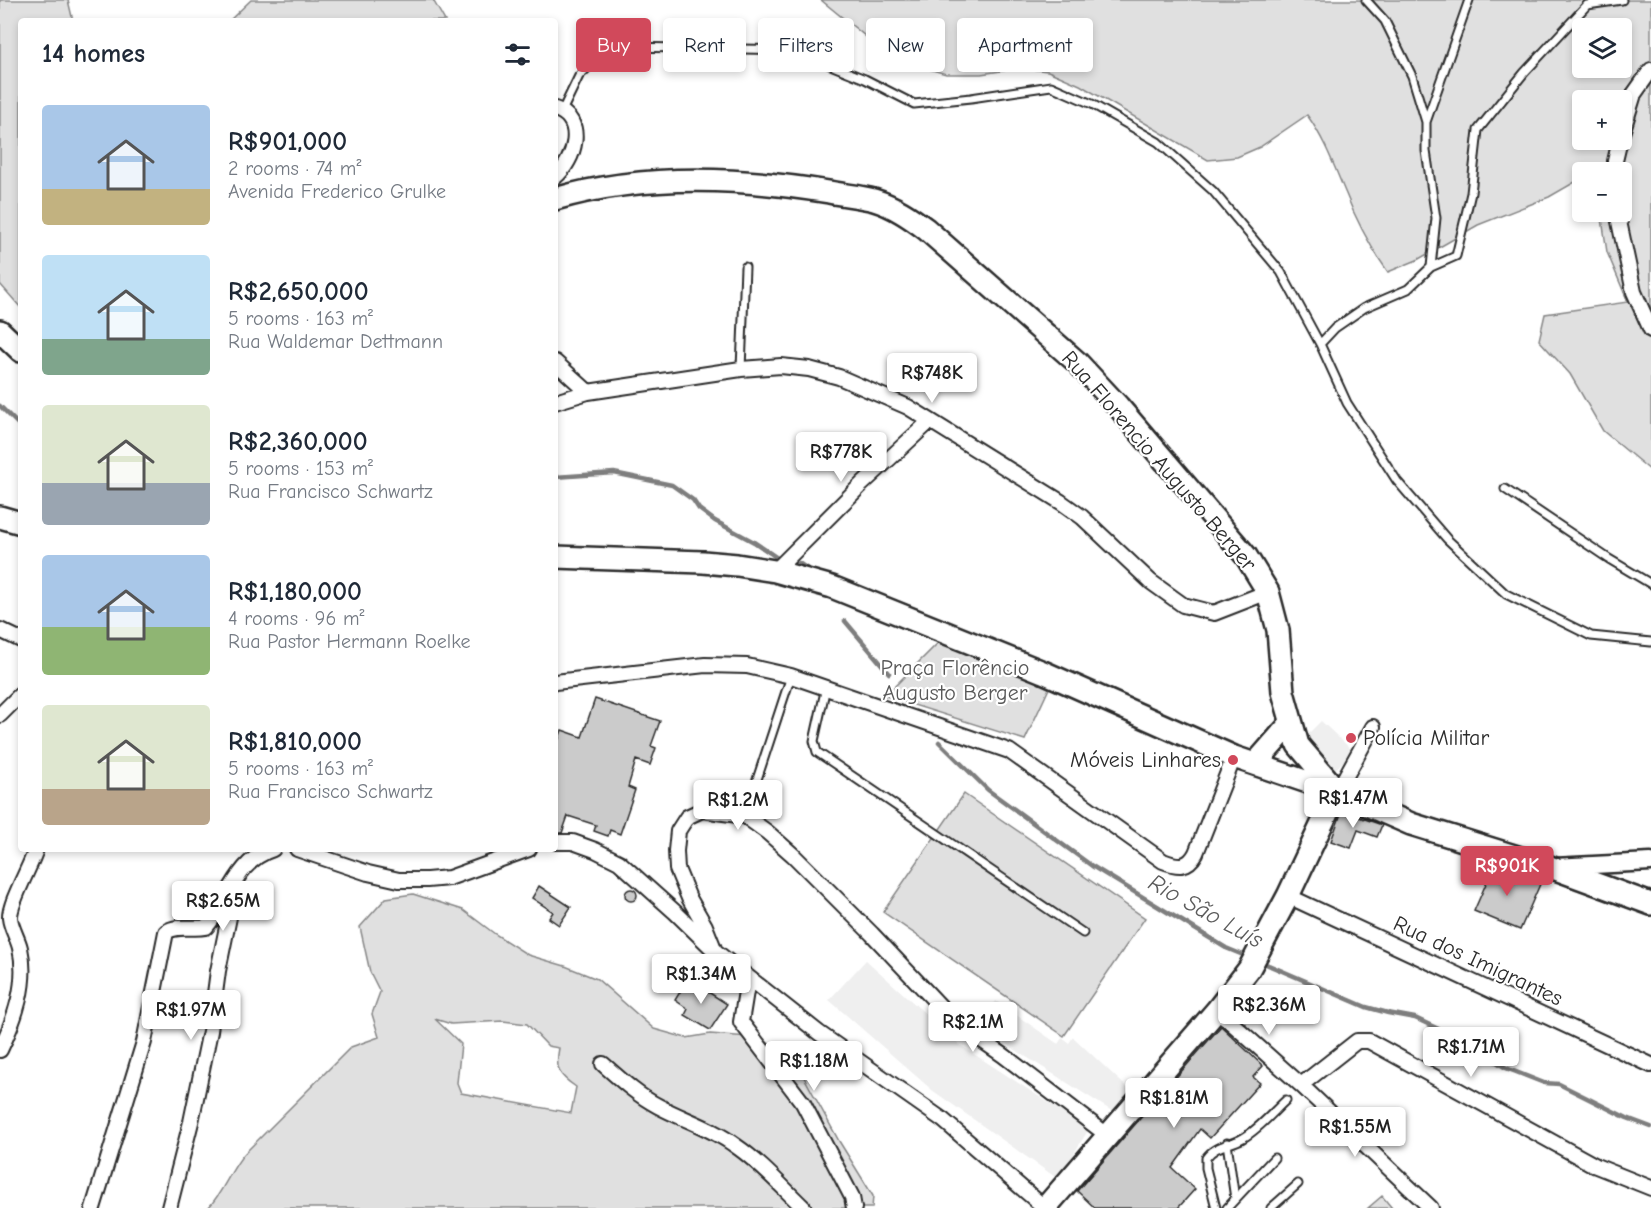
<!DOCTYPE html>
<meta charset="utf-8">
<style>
:root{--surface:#fff;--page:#f6f6f7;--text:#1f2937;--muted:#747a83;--accent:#d1495b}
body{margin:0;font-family:"Comic Neue",sans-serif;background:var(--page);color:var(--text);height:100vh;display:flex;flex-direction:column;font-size:22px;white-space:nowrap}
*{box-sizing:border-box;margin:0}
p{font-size:20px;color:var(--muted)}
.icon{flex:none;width:33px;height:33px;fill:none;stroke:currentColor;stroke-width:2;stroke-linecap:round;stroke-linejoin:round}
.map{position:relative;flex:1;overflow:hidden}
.drawer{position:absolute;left:18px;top:18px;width:540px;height:834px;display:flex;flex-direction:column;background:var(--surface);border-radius:6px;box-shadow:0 3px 9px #0003}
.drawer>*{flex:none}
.hud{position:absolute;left:576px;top:18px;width:570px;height:54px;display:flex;gap:12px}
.buttons{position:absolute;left:1572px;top:18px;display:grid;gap:12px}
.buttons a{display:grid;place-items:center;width:60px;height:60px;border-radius:6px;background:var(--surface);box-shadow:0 3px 9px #0003;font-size:30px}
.price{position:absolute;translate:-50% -51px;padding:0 14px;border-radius:6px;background:#fff;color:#222;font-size:20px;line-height:39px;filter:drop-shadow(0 2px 3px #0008)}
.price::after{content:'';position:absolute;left:50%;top:36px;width:18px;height:14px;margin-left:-9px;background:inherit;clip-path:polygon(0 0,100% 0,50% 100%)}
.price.active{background:var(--accent);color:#fff}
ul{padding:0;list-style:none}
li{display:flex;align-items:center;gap:18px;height:150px;padding:0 24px}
li span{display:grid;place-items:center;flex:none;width:168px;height:120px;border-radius:6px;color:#555}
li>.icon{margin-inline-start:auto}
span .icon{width:72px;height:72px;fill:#fffc;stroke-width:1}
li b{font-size:26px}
h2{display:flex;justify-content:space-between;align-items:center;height:72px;padding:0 24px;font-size:26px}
.tag{padding:0 21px;border-radius:6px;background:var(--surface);box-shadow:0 3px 9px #0003;font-size:21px;line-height:54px}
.tag.active{background:var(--accent);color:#fff}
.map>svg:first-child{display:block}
.built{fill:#efefef}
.green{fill:#e0e0e0;stroke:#868686;stroke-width:1.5;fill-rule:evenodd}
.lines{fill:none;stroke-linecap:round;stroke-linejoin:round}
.stream{stroke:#7e7e7e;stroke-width:4.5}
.building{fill:#cbcbcb;stroke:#2b2b2b;stroke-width:1.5}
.service-casing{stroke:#2b2b2b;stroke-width:11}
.minor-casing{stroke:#2b2b2b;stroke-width:18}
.tertiary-casing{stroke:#2b2b2b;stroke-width:21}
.primary-casing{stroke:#2b2b2b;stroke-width:26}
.service{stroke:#fff;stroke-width:7}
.minor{stroke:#fff;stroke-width:14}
.tertiary{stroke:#fff;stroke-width:16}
.primary{stroke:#fff;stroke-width:21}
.poi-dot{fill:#d1495b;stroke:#fff;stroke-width:2}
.labels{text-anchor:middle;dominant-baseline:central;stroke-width:4.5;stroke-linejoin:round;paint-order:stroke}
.street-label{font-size:22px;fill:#2b2b2b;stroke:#fff}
.park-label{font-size:22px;fill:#585858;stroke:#fff}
.poi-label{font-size:22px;fill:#2b2b2b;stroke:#fff;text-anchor:start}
.water-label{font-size:24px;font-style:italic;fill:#5c5c5c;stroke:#fff}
</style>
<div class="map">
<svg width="1651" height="1208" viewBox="0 0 1651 1208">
<rect width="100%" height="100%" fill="#fff"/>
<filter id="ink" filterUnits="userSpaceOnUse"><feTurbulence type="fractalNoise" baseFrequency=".0167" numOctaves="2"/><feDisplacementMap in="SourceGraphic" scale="12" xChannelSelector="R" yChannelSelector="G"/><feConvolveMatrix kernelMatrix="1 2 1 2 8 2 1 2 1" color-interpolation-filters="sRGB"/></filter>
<g filter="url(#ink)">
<!-- built -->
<path class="built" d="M1321,721L1353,751L1331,774L1301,741Z
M866,960L960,1045L1089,1129L1058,1179L932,1090L829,1000Z
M996,1001L1058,1044L1062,1038L1069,1043L1073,1037L1134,1094L1115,1113L979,1027Z"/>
<!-- green -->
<path class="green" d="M0,0H68L73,21H21V308L0,284Z
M251,0H433L445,21H229Z
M821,0H1651V471L1603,431L1570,374L1539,340L1545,314L1628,302L1607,252L1601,212H1622V172H1582V182H1575L1549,197L1478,225L1417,260L1388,272C1371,248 1357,222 1346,194C1334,166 1325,140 1307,115L1260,147L1237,157L1208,160L1080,85L1048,71L1021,68L981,74H946L892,58ZM1582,28H1622V68H1582ZM1582,100H1622V140H1582Z
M944,637L1052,682L1025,740L885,696Z
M964,794L1145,918L1064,1036L883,912Z
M413,894L463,910L495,934L528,955L565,966L597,979L654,1029L686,1038L710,1034L762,1038L799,1068L839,1141L873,1196L872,1208H208C223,1193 230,1170 244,1154L351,1047L379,1037L372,1014L380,992L370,972L360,927L386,898ZM435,1019L451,1024L503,1021L527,1024L548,1046L559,1048C555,1069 558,1075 576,1087L571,1113L461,1093L457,1083L461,1044Z
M1382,1196L1392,1208H1368Z"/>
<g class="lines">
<!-- stream -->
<path class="stream" d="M0,406L21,427
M555,477L614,473L672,485L693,500L699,509L715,521L754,542L776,557
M799,563L812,572
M845,621L889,673
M939,742L988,790L1092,866L1226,948L1248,957
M1259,961L1366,1007L1388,1013L1415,1018L1466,1042L1506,1068L1544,1083L1559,1084L1627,1118L1651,1127"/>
</g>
<!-- building -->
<path class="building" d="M595,699L660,721L651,746L656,748L650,765L636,760L628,787L635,790L620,834L610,830L608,836L594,831L596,825L568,816L562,833H555V749L562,730L582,737Z
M1342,811L1382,825L1377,837L1358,830L1351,848L1331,841Z
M1495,863L1541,882L1520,930L1474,911Z
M539,886L571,907L559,925L549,918L553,912L532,898Z
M625 895a6 6 0 1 1 12 0a6 6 0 1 1-12 0Z
M688,979L727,1004L710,1030L685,1015L688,1009L675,1000Z
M1221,1026L1263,1066L1253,1077L1260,1083L1210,1138L1200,1129L1172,1168L1195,1189L1178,1208H1095L1077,1191Z"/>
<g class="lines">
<!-- service casing -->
<g class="service-casing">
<path id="service" d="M1366,0L1385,21L1412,76L1426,122V151L1436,218L1431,267L1408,289L1364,308L1335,328L1320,344L1347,403L1397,481L1447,539L1506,594L1591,636L1651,642
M562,111L579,76L601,55L623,47L793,50L865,79L914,104L971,98L1051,86L1092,104L1158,142L1213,191L1281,272L1320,344
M1426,122L1469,0
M1431,267L1456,256L1471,193L1478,130L1524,73L1587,5L1622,0
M741,369L745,267
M1505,489L1609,559L1651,584
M826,687L814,741L817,752L1083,933
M745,816L791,676
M1227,1143L1235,1199
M1216,1208L1206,1168V1158C1216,1144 1230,1146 1243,1138C1259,1129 1273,1112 1286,1100
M1227,1208L1274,1158
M1271,1208L1298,1184"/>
</g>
<!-- minor casing -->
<g class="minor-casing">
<path id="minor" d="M555,109C587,119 575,161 555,177
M1622,133L1634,94L1651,70
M1615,172V161L1620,140
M1617,212L1634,292L1651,330
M555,362L588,392
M555,402L588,392L741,369L781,366L809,369L839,377L908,407L1061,502L1082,517L1151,582L1183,605L1214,613L1268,592
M775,571L862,484L930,421
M0,630L21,640
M555,682L705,665L747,666L791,676L1009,751L1163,861C1178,867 1188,868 1196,853L1234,757
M0,715L21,694
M1337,792L1373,727
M555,842H573L595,850L619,862L675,912L715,951L819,1033L943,1120L1045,1208
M297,849L368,873L399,880H427L449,878L529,849
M1288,896L1651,1065
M715,951L705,926L689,898L677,869L676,851L678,831L687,817L702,810L745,816L767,832L793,855L872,934L954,1021L1003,1055L1107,1135
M748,979L741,1022L803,1103L852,1197L854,1208
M1217,1010L1301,1085L1431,1208
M0,1050C15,1019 28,983 20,948C18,939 11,928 10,918C9,903 31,866 36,849
M603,1064C620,1079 637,1095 658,1106C684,1120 712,1128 736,1146C761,1163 782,1187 804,1208
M1301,1085L1357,1041H1369L1596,1166L1651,1188
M93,1208L144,1042L166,932C178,924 192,930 206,927C229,901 236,860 273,849
M169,1208L191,1122L210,1031L218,971L236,883"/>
</g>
<!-- tertiary casing -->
<g class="tertiary-casing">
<path id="tertiary" d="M1554,867L1651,862"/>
</g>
<!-- primary casing -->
<g class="primary-casing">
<path id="primary" d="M555,199C643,173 739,177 829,192C843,195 860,196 874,200C894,206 910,217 926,229L1078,363L1118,406L1246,556L1268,592L1278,630L1283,692L1298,745L1337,791
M0,331L21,351
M0,517L21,523
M555,557L703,562L737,565L775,571L832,587L1043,672L1234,757L1337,792L1411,824L1550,867L1651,904
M1256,763L1290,724
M1045,1208L1217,1010L1249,969L1288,896L1337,792"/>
</g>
<!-- service -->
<use href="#service" class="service"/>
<!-- minor -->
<use href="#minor" class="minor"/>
<!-- tertiary -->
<use href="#tertiary" class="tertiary"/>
<!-- primary -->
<use href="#primary" class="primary"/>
</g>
</g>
<!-- markers -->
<g class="poi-dot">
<circle cx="1351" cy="738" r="6"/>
<circle cx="1233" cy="760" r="6"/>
</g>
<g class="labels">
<!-- street labels -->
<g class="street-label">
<text transform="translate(1159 461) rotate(49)">Rua Florencio Augusto Berger</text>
<text transform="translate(1478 961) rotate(25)">Rua dos Imigrantes</text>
</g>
<!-- park labels -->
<g class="park-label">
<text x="955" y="668">Praça Florêncio<tspan x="955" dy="25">Augusto Berger</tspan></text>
</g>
<!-- poi labels -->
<g class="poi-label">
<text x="1363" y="738">Polícia Militar</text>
<text x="1221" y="760" text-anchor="end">Móveis Linhares</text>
</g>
<!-- water labels -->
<g class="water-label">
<text transform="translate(1206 911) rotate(29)">Rio São Luís</text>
</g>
</g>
</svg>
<div class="buttons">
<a><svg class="icon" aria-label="layers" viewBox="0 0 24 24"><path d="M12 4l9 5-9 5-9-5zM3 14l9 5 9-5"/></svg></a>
<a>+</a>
<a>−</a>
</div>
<b class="price" style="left:932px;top:404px">R$748K</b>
<b class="price" style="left:841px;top:483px">R$778K</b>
<b class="price" style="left:1353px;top:829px">R$1.47M</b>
<b class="price" style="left:738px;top:831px">R$1.2M</b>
<b class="price active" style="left:1507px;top:897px">R$901K</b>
<b class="price" style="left:223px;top:932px">R$2.65M</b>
<b class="price" style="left:701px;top:1005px">R$1.34M</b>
<b class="price" style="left:1269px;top:1036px">R$2.36M</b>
<b class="price" style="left:191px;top:1041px">R$1.97M</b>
<b class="price" style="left:973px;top:1053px">R$2.1M</b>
<b class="price" style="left:1471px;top:1078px">R$1.71M</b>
<b class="price" style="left:814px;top:1092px">R$1.18M</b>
<b class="price" style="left:1174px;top:1129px">R$1.81M</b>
<b class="price" style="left:1355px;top:1158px">R$1.55M</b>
<div class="hud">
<a class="tag active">Buy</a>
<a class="tag">Rent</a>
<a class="tag">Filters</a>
<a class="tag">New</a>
<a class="tag">Apartment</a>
</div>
<section class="drawer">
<h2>14 homes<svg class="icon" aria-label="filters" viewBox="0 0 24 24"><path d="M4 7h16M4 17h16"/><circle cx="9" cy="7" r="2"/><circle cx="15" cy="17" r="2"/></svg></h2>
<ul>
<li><span style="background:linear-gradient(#a9c7e8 70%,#c2b280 0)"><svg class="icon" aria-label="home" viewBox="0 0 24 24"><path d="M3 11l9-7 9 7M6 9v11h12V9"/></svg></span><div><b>R$901,000</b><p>2 rooms · 74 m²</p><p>Avenida Frederico Grulke</p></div></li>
<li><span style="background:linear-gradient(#bfe0f5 70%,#7fa58c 0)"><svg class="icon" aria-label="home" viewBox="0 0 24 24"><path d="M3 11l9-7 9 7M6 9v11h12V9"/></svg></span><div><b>R$2,650,000</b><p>5 rooms · 163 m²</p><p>Rua Waldemar Dettmann</p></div></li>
<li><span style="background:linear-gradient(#dfe7d0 65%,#9aa5b1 0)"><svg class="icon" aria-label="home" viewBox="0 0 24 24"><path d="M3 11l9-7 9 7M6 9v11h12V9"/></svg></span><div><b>R$2,360,000</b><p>5 rooms · 153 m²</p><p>Rua Francisco Schwartz</p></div></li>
<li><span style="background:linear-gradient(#a9c7e8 60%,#8fb573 0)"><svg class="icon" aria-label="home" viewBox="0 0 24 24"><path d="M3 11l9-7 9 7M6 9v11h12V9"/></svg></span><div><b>R$1,180,000</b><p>4 rooms · 96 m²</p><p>Rua Pastor Hermann Roelke</p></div></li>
<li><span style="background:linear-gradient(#dfe7d0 70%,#b9a48a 0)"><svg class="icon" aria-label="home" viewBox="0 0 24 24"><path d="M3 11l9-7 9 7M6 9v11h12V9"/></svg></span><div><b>R$1,810,000</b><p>5 rooms · 163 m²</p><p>Rua Francisco Schwartz</p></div></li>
</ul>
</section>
</div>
